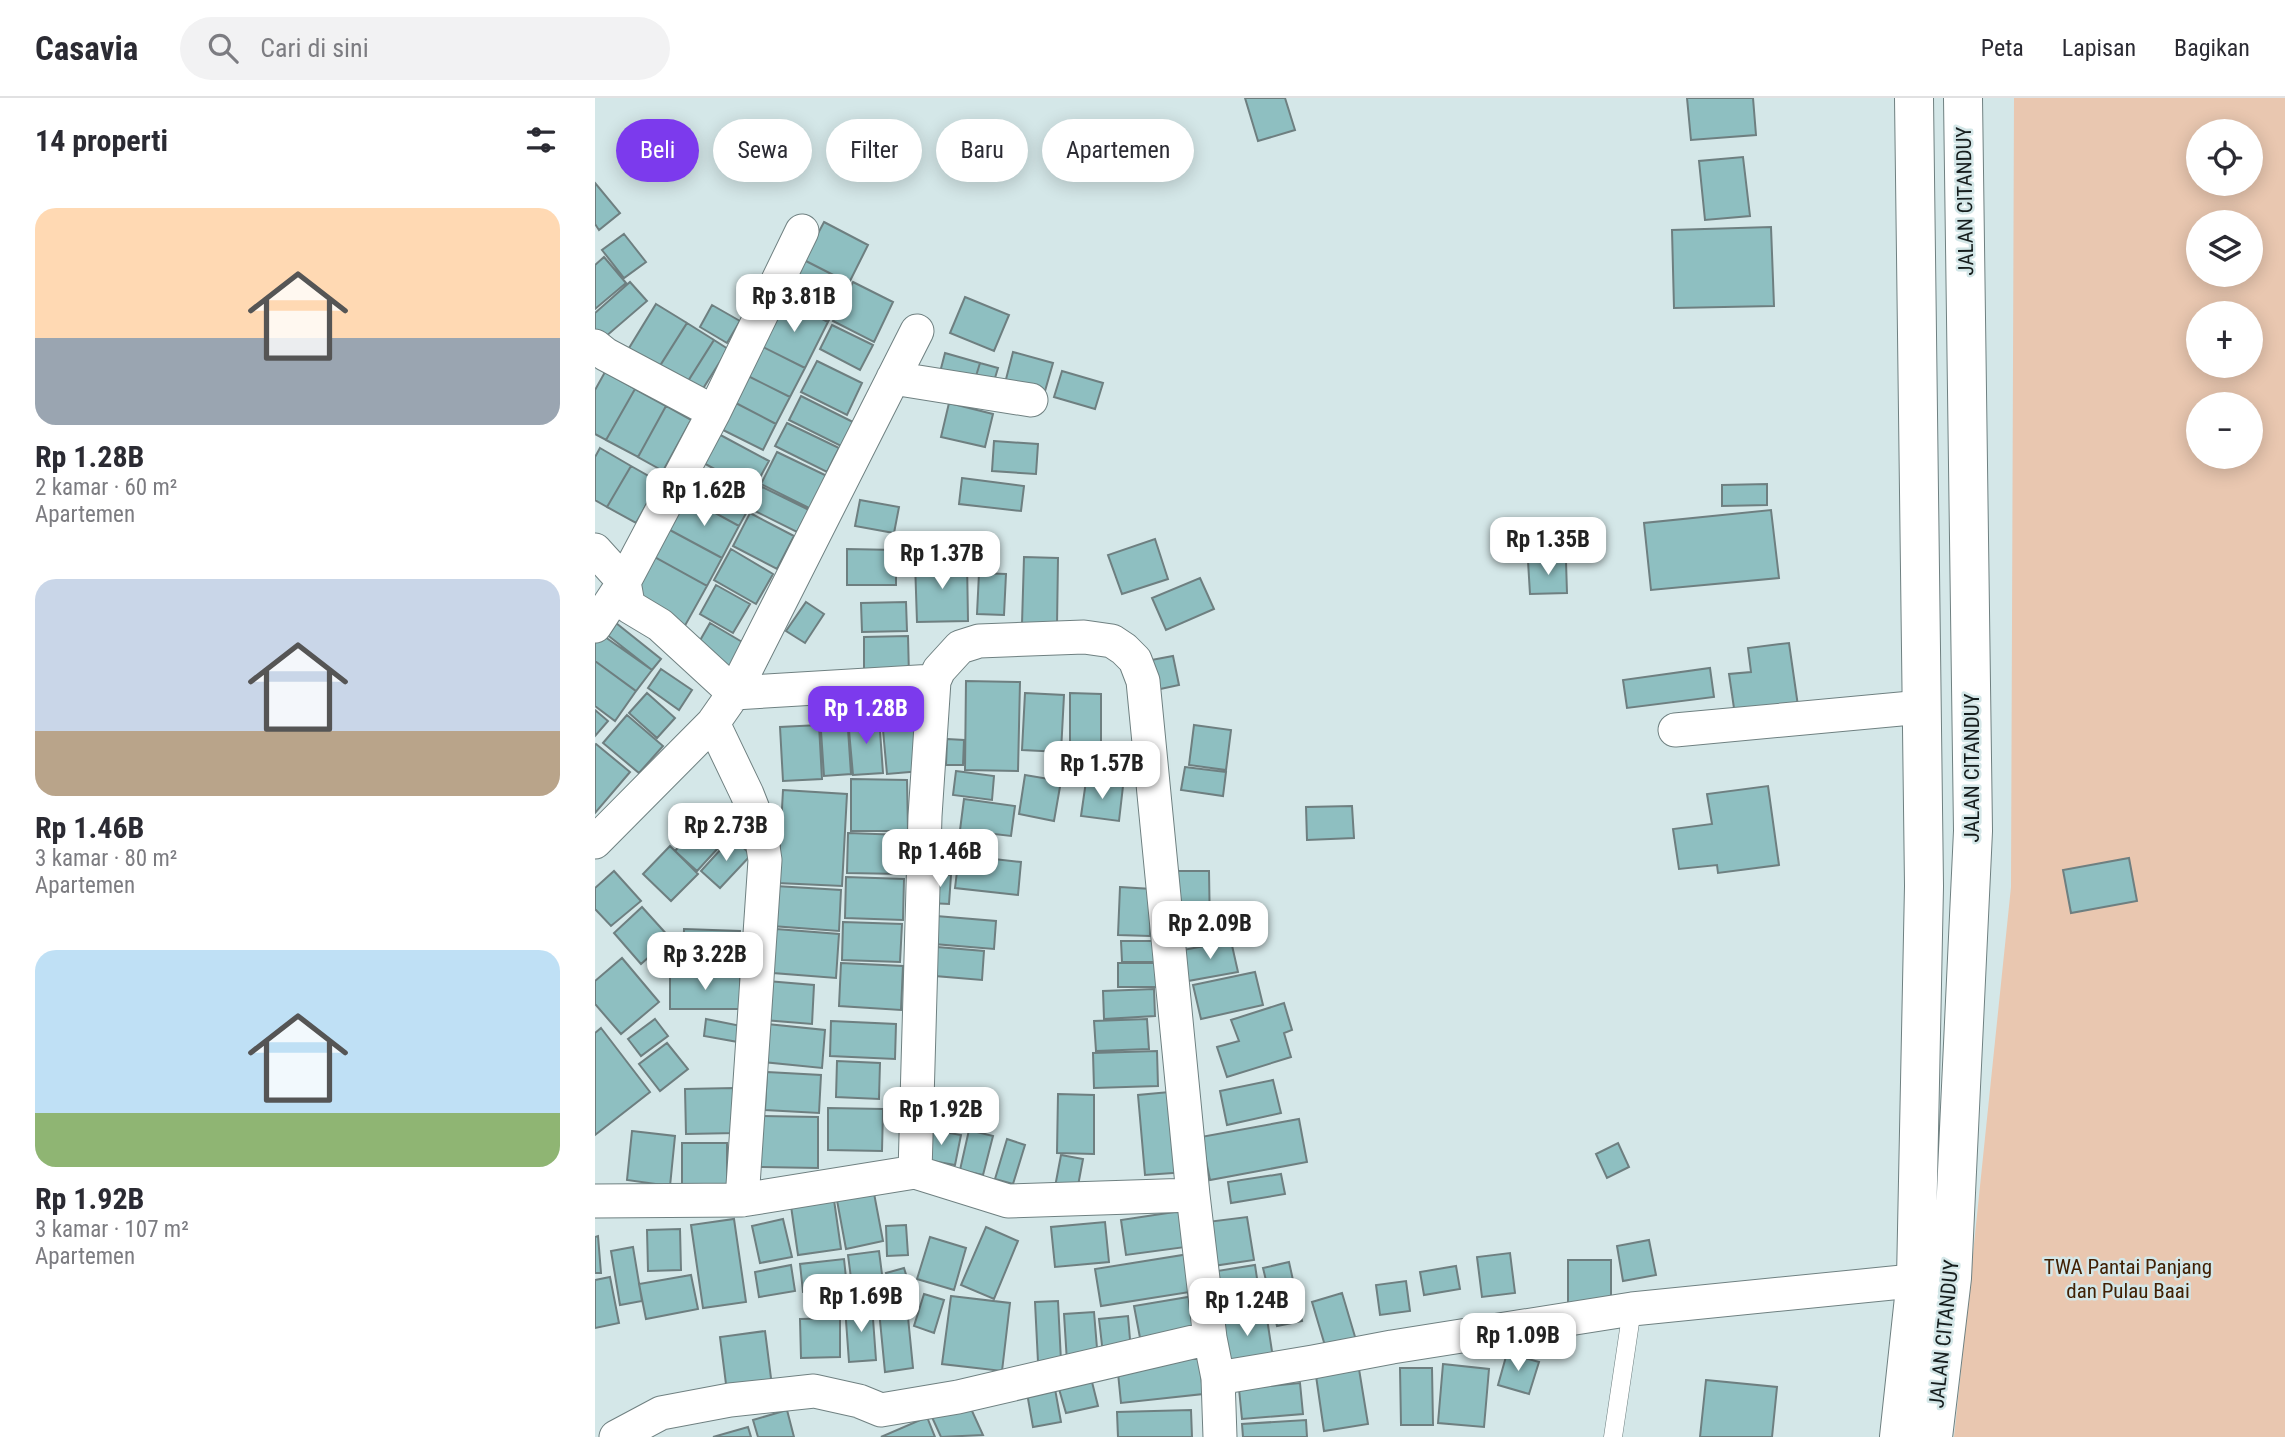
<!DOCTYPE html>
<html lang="id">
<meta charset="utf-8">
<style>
:root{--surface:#fff;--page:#f2f2f3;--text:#2b2b33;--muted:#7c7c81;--line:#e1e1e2;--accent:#7c3aed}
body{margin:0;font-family:"Roboto Condensed",sans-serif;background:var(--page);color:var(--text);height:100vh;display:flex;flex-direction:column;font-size:26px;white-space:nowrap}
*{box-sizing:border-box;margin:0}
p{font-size:23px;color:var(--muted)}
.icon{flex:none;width:38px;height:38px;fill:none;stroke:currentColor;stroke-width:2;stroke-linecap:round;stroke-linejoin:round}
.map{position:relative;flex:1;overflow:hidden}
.side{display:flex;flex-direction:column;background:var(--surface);width:595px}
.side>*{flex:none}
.banner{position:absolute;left:21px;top:21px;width:665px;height:63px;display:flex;gap:14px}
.fabs{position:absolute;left:1591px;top:21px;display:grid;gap:14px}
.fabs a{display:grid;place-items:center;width:77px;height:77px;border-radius:50%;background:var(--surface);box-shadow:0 4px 18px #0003;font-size:35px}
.price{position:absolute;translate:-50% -60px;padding:0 16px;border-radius:14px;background:#fff;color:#222;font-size:23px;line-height:46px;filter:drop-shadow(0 2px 4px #0008)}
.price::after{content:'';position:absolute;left:50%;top:42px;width:21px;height:16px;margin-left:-10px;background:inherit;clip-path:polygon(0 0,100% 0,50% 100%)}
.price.on{background:var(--accent);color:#fff}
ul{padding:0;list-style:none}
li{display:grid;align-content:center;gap:14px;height:371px;padding:0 35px}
li span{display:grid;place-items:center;height:217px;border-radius:21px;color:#555}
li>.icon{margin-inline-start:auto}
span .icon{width:126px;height:126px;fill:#fffc;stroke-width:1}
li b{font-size:30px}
h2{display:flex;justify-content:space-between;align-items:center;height:84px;padding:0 35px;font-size:30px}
.chip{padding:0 24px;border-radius:32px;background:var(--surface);box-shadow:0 4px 18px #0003;font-size:24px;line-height:63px}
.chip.on{background:var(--accent);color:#fff}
header{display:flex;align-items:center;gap:42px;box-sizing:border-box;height:98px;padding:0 35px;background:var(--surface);border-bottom:2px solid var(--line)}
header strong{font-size:33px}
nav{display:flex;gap:38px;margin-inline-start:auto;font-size:24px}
.search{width:490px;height:63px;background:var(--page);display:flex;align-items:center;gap:18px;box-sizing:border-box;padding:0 24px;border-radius:38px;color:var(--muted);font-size:26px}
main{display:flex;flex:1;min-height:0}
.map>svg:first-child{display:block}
.green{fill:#e9c7b0;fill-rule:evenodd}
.building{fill:#8ebfc1;stroke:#6e7f80;stroke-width:2}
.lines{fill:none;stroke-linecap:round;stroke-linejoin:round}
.lane-casing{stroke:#6f8081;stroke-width:19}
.street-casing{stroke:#6f8081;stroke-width:35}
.primary-casing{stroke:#6f8081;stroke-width:40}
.lane{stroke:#fff;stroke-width:18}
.street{stroke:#fff;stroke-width:33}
.primary{stroke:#fff;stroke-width:38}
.labels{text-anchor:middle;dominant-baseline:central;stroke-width:5;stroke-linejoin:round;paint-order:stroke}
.street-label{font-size:21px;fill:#161d1d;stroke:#d4e7e8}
.park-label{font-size:21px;fill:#412003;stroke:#d4e7e8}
</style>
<header>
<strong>Casavia</strong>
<div class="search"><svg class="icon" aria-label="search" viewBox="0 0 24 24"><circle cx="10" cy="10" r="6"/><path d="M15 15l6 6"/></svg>Cari di sini</div>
<nav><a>Peta</a><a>Lapisan</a><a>Bagikan</a></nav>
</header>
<main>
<section class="side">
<h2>14 properti<svg class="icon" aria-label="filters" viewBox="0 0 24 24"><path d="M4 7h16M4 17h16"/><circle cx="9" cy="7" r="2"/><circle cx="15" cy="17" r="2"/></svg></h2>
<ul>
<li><span style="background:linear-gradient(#ffd9b3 60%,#9aa5b1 0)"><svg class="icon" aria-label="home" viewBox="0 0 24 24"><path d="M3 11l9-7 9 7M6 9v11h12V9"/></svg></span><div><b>Rp 1.28B</b><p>2 kamar · 60 m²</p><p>Apartemen</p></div></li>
<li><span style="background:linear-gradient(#c9d6e8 70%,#b9a48a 0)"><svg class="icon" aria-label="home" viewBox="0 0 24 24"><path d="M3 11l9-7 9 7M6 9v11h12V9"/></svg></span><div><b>Rp 1.46B</b><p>3 kamar · 80 m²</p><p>Apartemen</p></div></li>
<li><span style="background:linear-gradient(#bfe0f5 75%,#8fb573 0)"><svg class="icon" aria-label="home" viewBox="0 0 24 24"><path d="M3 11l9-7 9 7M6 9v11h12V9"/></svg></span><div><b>Rp 1.92B</b><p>3 kamar · 107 m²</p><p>Apartemen</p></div></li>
</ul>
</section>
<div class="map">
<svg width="1690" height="1339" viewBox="0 0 1690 1339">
<rect width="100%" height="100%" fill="#d4e7e8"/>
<!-- green -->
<path class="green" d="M1419,0H1690V1339H1359L1416,789ZM1603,33H1656V86H1603ZM1603,124H1656V177H1603ZM1603,215H1656V268H1603ZM1603,306H1656V359H1603Z"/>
<!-- building -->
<path class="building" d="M650,0H690L700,32L663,43Z
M1092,0H1158L1161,37L1096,42Z
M1148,59L1155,118L1110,122L1104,63Z
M0,85L25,115L4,132L0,126Z
M229,124L273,147L254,185L209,162Z
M1176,129L1179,208L1079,210L1077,132Z
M29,136L51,164L29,180L7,152Z
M9,159L31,185L0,211V167Z
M209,162L254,185L233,224L189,201Z
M35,184L52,203L2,246L0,244V215Z
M258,184L298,204L279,244L238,223Z
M370,199L414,217L399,253L355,235Z
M189,201L233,224L210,270L166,248Z
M61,206L92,225L61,274L31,255Z
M117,207L145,223L132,245L105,229Z
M92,225L119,242L88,291L61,274Z
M237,227L278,247L265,272L225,251Z
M119,242L133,251L102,300L88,291Z
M166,248L210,270L195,299L151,277Z
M418,254L458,265L448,300L409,289Z
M350,255L385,265L378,288L344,278Z
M222,263L267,285L252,317L206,294Z
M385,265L403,270L396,293L378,288Z
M467,273L508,285L500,311L459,299Z
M10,274L40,291L11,342L0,336V292Z
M151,277L195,299L181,326L137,303Z
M40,291L71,308L43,359L11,342Z
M206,298L260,325L248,349L194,322Z
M137,303L181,326L168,352L124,330Z
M354,305L398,316L390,349L346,339Z
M71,308L96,322L68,373L43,359Z
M192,325L244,350L232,374L180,348Z
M118,333L174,363L158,392L103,362Z
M399,343L443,346L441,376L397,373Z
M5,350L36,368L12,409L0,402V359Z
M182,354L232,378L216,411L166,386Z
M36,368L64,384L41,425L12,409Z
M105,372L159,401L144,428L91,399Z
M367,380L429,388L426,413L364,406Z
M1172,386V407L1127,408V387Z
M167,389L214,412L202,434L156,411Z
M91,399L144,428L127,460L73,431Z
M265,402L304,409L299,435L260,428Z
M1176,412L1184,480L1056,492L1049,425Z
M155,415L199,438L182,471L138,448Z
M73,431L127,460L112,488L58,458Z
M560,441L573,481L527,496L513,457Z
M136,451L178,476L161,506L119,482Z
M252,451L301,452V487H252Z
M58,458L112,488L87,533L34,504Z
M429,459L463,460L462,528L427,526Z
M372,463L373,523L322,524L320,464Z
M933,463H971L972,495L935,496Z
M384,475L411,476L409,517L382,516Z
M605,480L619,511L571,532L557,500Z
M121,487L155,506L138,535L105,516Z
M211,504L229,516L210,545L191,533Z
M311,504L312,533L267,534L266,505Z
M16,521L66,561L57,572L6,532Z
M115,525L154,548L137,575L99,553Z
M3,534L57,572L41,593L0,563V538Z
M313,538L314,578L269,579V539Z
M1194,545L1203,608L1140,617L1134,576L1156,574L1153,550Z
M578,558L584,587L556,593L551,563Z
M0,563L41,593L20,623L0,608Z
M1115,570L1119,599L1032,610L1028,582Z
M66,571L97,592L84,612L53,590Z
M371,583L425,584L423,673L370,672Z
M52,595L80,620L62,640L34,615Z
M430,595L469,597L466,654L427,652Z
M475,595L506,596V648H475Z
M0,612L13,623L0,638Z
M32,617L68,648L44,675L8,645Z
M284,619L288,675L258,677L253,621Z
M321,619L326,673L292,676L287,621Z
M224,627L227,681L188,683L185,629Z
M599,627L636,632L631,672L594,667Z
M253,631L256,676L229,678L226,633Z
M352,641L369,642L368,667H351Z
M1,646L35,674L0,715V647Z
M590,669L631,674L628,698L586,692Z
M361,673L399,678L397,702L358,697Z
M430,677L466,683L459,723L424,716Z
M256,681L312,682L313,733H256Z
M491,683L528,688L524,723L486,718Z
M1173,688L1184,767L1123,775L1122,767L1084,771L1078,731L1117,726L1112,696Z
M188,692L252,696L247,788L183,785Z
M369,701L420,708L416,738L365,732Z
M757,708L759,740L712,742L711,709Z
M112,717L135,737L102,773L80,753Z
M253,735L308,737L307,776L252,775Z
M137,739L156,757L125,790L106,773Z
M75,748L103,776L76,803L48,776Z
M364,757L426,764L423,797L360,790Z
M1534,760L1542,803L1476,815L1468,772Z
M19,773L46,803L16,828L0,811V790Z
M579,773H614L615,834H580Z
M335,776L356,777L354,806L334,805Z
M251,779L309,781L308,822L250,820Z
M180,788L246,792L244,833L177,828Z
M525,789L557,791L555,838L523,837Z
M47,809L75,840L46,866L19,835Z
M341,818L401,823L399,851L339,846Z
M248,824L307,826L305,864L247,862Z
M89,831L145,833L144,871L88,869Z
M181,831L244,836L241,880L178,875Z
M526,843H568V864H527Z
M636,843L643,874L593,883L588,852Z
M342,849L389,853L387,882L340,878Z
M27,860L64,904L26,936L0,906V883Z
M246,865L308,868L306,912L244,908Z
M523,865H565L566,889H523Z
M660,874L668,907L606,921L598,887Z
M75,876L145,877V911H75Z
M172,883L219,887L217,926L169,922Z
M559,891L560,918L509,921L508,893Z
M689,905L697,932L689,935L696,959L632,979L622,949L644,943L636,922Z
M60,921L73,938L46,958L33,941Z
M111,921L146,928L143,944L109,938Z
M552,921L554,951L501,953L499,923Z
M236,923L301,926L300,961L235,958Z
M172,926L230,932L227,970L168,964Z
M6,930L55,994L0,1037V935Z
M72,945L93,971L65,993L44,966Z
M562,953L563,988L499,990L498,955Z
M242,963L285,965L284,1001L241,999Z
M172,974L226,977L224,1015L170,1012Z
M678,982L686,1015L632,1027L625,993Z
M139,990L141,1035L91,1036L90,991Z
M339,992L395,996L393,1028L337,1023Z
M585,993L592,1074L550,1077L543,997Z
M463,996L499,997V1056L462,1055Z
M233,1010L288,1011L287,1053L233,1052Z
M162,1018L223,1019V1070L162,1069Z
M704,1021L712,1064L615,1082L606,1039Z
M332,1031L366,1037L360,1067L326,1061Z
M374,1032L398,1038L388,1077L365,1072Z
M37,1033L80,1038L75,1088L32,1082Z
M412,1041L430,1047L418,1086L400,1081Z
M87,1045H132V1090H87Z
M1023,1045L1034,1069L1012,1080L1001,1056Z
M466,1057L488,1061L482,1093L460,1089Z
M686,1076L690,1096L636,1105L633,1084Z
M278,1090L288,1143L251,1151L241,1097Z
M239,1102L246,1151L203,1157L196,1108Z
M593,1112L598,1148L531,1157L526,1122Z
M652,1119L659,1162L618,1168L612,1124Z
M139,1121L151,1204L108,1210L96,1127Z
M188,1121L197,1159L165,1165L157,1128Z
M510,1124L514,1164L460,1169L456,1129Z
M311,1127L313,1157L292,1158L291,1128Z
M391,1129L423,1143L399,1201L366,1187Z
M85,1131L86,1172L53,1173L52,1132Z
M3,1138L6,1175H0V1139Z
M335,1139L371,1150L359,1192L322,1181Z
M1054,1142L1061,1177L1028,1183L1022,1148Z
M38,1149L47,1203L25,1207L16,1153Z
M284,1153L288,1184L257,1188L253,1157Z
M915,1155L920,1195L887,1199L882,1159Z
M594,1156L601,1193L506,1208L500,1171Z
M249,1161L252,1189L208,1194L205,1166Z
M973,1162H1016V1208L973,1209Z
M694,1164L707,1223L682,1228L668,1170Z
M196,1167L200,1193L164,1199L160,1174Z
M660,1167L666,1207L621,1213L616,1174Z
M861,1168L865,1191L829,1197L825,1174Z
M309,1170L313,1183L295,1188L291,1175Z
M96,1177L103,1211L51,1221L44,1186Z
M15,1179L24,1225L0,1230V1182Z
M811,1183L815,1213L785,1217L781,1187Z
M747,1195L761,1242L731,1251L717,1204Z
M329,1196L349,1202L339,1235L319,1228Z
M356,1198L415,1205L407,1273L347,1266Z
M599,1198L605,1235L546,1245L539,1208Z
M311,1199L318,1270L290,1274L283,1202Z
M463,1203L466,1263L443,1264L440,1204Z
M277,1207L281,1262L254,1264L250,1209Z
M499,1214L503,1262L472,1264L469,1216Z
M671,1214L678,1260L633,1266L626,1220Z
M533,1218L536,1253L508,1256L504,1221Z
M245,1220V1259L206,1260L205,1221Z
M170,1233L177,1288L132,1294L125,1239Z
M912,1255L944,1264L934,1296L903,1287Z
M604,1256L608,1296L526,1305L522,1265Z
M763,1265L773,1326L729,1333L720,1271Z
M848,1266L894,1271L889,1329L843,1325Z
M805,1270H837L838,1327H806Z
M495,1276L503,1308L471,1315L462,1284Z
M1111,1282L1182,1289L1177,1339H1105Z
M705,1285L708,1316L647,1321L644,1291Z
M460,1291L466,1324L438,1329L432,1295Z
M372,1302L388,1337L346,1339L336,1317Z
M192,1312L199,1339H163L158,1322Z
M596,1312L597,1339H523L522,1314Z
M332,1319L340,1339H286Z
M711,1322L712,1339H648L647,1326Z
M153,1329L156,1339H118Z"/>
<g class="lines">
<!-- lane casing -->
<g class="lane-casing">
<path id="lane" d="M1018,1339L1037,1211"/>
</g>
<!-- street casing -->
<g class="street-casing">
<path id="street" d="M0,248L10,256L119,314
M298,280L436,302
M0,452L29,484L33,506L35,509L65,527L139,595L339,583
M0,528L29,484L119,314L207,133
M118,625L152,696L165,729L170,762L147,1102
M1080,632L1327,609
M0,744L118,625L139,595L322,233
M320,1074L330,718L339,583L344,572L365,549L384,543L489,539L517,543L529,551L540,562L548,583L598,1097
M0,1103L147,1102L320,1074L413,1103L598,1097L615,1240L623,1280
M21,1339L66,1315L135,1302L219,1293L264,1303L286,1312L363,1299L615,1240
M625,1339L623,1280L718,1264L797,1249L1037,1211L1347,1180"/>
</g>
<!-- primary casing -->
<g class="primary-casing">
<path id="primary" d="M1304,1339L1321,1181L1329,788L1319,0
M1338,1339L1357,1180L1378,733L1368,0"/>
</g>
<!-- lane -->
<use href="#lane" class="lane"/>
<!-- street -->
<use href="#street" class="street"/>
<!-- primary -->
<use href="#primary" class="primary"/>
</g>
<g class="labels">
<!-- street labels -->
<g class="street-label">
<text transform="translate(1370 103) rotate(-91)">JALAN CITANDUY</text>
<text transform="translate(1377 670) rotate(-90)">JALAN CITANDUY</text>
<text transform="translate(1349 1236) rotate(-84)">JALAN CITANDUY</text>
</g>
<!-- park labels -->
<g class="park-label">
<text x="1533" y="1169">TWA Pantai Panjang<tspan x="1533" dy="24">dan Pulau Baai</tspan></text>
</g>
</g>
</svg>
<div class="fabs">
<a><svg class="icon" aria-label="locate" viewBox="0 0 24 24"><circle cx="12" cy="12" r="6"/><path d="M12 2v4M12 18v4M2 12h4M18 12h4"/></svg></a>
<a><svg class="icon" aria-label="layers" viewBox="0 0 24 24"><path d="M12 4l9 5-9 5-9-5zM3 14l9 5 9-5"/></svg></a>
<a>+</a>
<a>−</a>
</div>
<b class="price" style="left:199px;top:236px">Rp 3.81B</b>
<b class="price" style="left:109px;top:430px">Rp 1.62B</b>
<b class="price" style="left:953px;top:479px">Rp 1.35B</b>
<b class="price" style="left:347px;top:493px">Rp 1.37B</b>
<b class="price on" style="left:271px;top:648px">Rp 1.28B</b>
<b class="price" style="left:507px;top:703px">Rp 1.57B</b>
<b class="price" style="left:131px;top:765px">Rp 2.73B</b>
<b class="price" style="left:345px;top:791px">Rp 1.46B</b>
<b class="price" style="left:615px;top:863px">Rp 2.09B</b>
<b class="price" style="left:110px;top:894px">Rp 3.22B</b>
<b class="price" style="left:346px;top:1049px">Rp 1.92B</b>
<b class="price" style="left:266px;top:1236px">Rp 1.69B</b>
<b class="price" style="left:652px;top:1240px">Rp 1.24B</b>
<b class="price" style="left:923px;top:1275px">Rp 1.09B</b>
<div class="banner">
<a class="chip on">Beli</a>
<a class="chip">Sewa</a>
<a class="chip">Filter</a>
<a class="chip">Baru</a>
<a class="chip">Apartemen</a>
</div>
</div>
</main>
